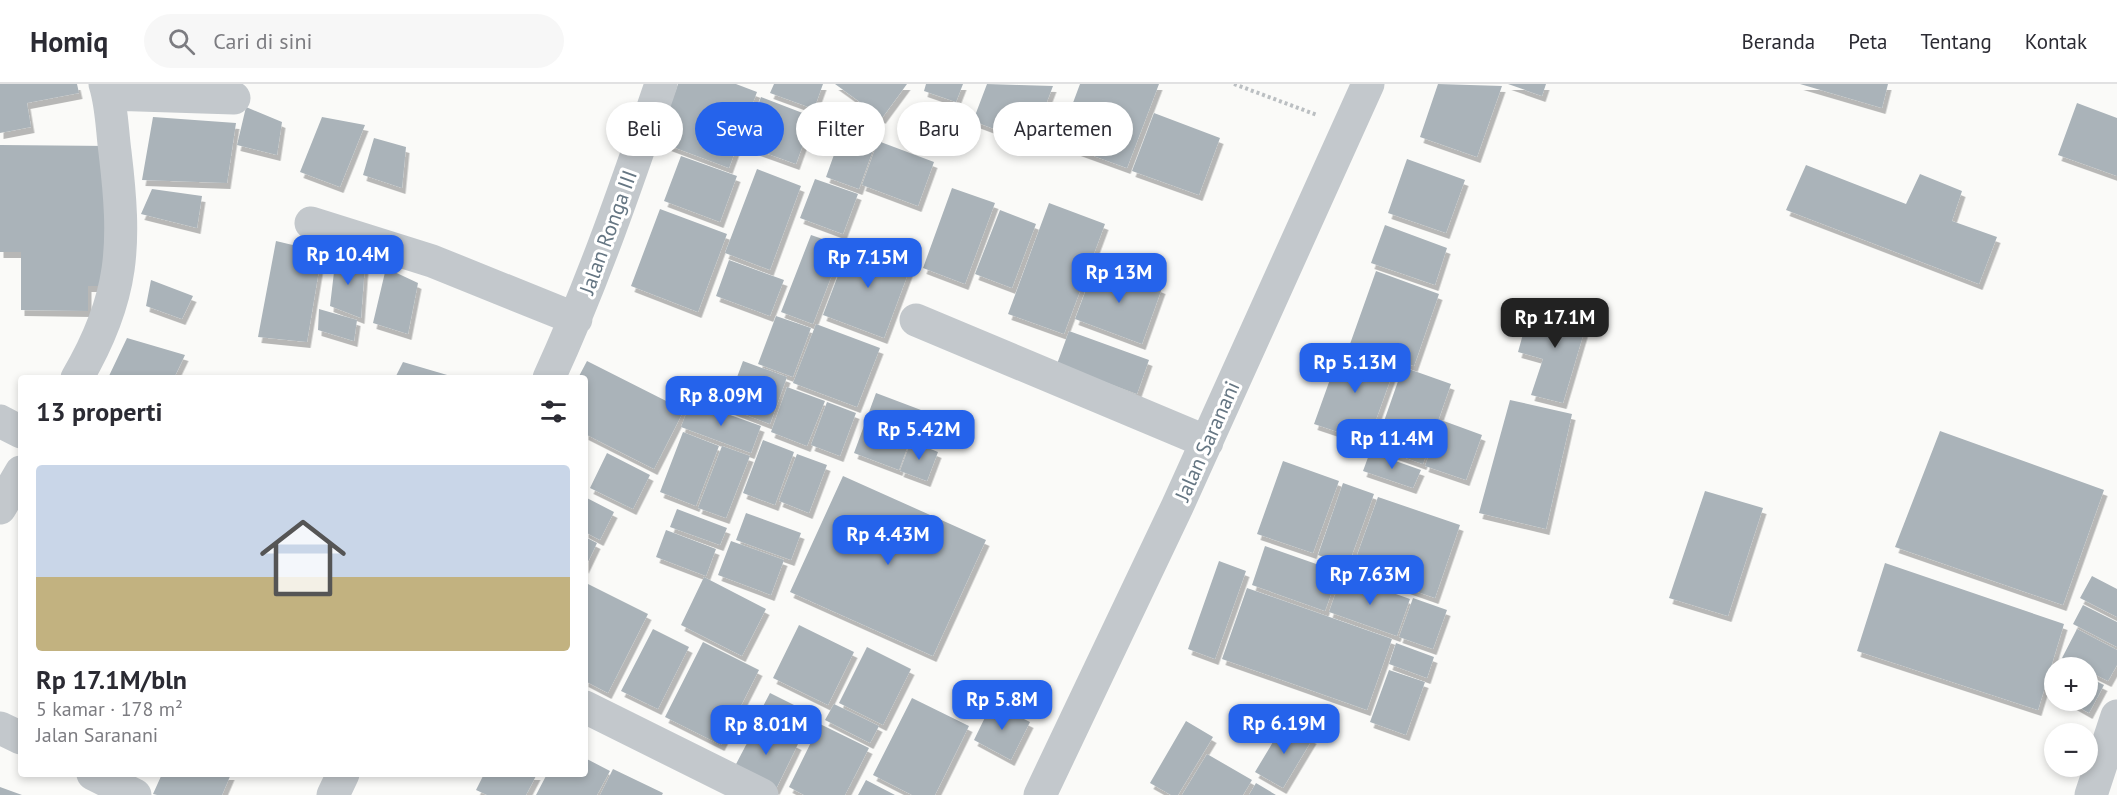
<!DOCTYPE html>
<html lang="id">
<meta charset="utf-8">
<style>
:root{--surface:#fff;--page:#f7f7f7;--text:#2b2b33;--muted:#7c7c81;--line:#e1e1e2;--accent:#2563eb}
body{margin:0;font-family:"PT Sans",sans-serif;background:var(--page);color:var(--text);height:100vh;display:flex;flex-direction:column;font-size:22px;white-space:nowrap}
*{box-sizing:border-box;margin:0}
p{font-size:20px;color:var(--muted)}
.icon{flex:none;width:33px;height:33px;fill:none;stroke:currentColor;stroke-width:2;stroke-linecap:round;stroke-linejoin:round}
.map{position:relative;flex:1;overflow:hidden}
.details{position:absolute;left:18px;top:291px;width:570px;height:402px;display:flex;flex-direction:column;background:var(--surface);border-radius:6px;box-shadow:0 3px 9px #0003}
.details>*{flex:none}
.guide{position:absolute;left:606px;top:18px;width:570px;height:54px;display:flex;gap:12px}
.fabs{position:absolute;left:2044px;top:573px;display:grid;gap:12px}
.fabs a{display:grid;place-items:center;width:54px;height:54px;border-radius:50%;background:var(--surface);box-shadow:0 3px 9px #0003;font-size:30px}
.price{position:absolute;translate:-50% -51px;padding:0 14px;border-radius:12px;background:var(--accent);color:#fff;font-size:20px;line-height:39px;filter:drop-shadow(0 2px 3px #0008)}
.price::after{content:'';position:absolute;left:50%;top:36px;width:18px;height:14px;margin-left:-9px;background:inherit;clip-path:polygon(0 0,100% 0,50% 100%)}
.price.selected{background:#222;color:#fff}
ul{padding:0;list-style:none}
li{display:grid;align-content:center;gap:12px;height:318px;padding:0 18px}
li span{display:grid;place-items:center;height:186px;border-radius:6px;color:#555}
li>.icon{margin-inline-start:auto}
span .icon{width:108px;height:108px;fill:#fffc;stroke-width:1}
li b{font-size:26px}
h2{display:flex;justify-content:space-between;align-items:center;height:72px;padding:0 18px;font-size:26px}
.tag{padding:0 21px;border-radius:27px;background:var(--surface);box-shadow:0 3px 9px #0003;font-size:21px;line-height:54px}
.tag.selected{background:var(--accent);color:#fff}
header{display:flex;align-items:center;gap:36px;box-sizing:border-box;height:84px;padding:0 30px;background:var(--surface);border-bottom:2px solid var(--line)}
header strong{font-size:28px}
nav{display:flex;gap:33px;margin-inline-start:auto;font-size:21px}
.search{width:420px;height:54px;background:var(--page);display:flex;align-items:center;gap:15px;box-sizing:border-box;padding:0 21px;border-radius:33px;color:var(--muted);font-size:22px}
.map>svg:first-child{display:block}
.building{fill:#aab3b9;filter:url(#shadow)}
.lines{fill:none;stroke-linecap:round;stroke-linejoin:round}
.path{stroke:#bbbfc2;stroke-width:4;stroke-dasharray:3 3;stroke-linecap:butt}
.minor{stroke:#c3c8cc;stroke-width:33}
.labels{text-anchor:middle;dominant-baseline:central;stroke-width:6;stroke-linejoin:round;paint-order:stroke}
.street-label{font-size:21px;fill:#657683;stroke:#fff}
</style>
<header>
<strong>Homiq</strong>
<div class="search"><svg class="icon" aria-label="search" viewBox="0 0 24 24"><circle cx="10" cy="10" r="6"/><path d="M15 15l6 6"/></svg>Cari di sini</div>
<nav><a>Beranda</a><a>Peta</a><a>Tentang</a><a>Kontak</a></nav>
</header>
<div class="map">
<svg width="2117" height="711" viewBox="0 0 2117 711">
<defs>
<filter id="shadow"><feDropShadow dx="3.5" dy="6" stdDeviation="0" flood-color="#0004"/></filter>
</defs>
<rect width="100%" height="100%" fill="#fafaf8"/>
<!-- building -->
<path class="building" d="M0,0H77L79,9L27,19L31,43L0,49Z
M678,0H736L757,8L729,84L657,57Z
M774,0H823L814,25L770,9Z
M835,0H907L882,34Z
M926,0H963L956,18L924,7Z
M987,0L1053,2L1031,59L973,37Z
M1080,0H1159L1127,84L1058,59Z
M1438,0L1502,2L1477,73L1420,53Z
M1508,0H1546L1542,12Z
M1800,0H1888L1882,24Z
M761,13L813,33L796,80L743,61Z
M2077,19L2117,34V92L2058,71Z
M246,23L282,38L277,71L237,61Z
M1154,29L1220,54L1199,111L1132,87Z
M153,33L236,39L227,99L142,96Z
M322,33L365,41L340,103L300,88Z
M845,40L878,52L859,105L826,93Z
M374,54L406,63L402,104L363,91Z
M878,57L934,78L918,122L862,101Z
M0,61L110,62L109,202H88V227L21,226V168H0Z
M681,72L737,92L720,138L664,117Z
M1407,75L1465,96L1446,149L1388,129Z
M1806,81L1906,120L1920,90L1962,107L1952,137L1997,153L1979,200L1786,126Z
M757,85L801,102L770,186L725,169Z
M815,95L858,110L843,150L800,134Z
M952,104L995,119L965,200L923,184Z
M152,105L202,112L197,144L141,130Z
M1049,119L1105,140L1064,250L1008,230Z
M660,125L727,150L698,228L631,202Z
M1000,126L1036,140L1012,204L975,190Z
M1385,141L1447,164L1435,201L1371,179Z
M811,151L843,162L813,240L781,228Z
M276,157L322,168L307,258L258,253Z
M851,157L912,179L884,254L823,231Z
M336,171L365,181L361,234L330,222Z
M729,176L784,196L770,232L716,212Z
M1096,179L1162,204L1142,260L1075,235Z
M386,184L418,199L408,250L373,239Z
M1376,187L1439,210L1414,282L1350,260Z
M151,196L193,212L182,235L146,222Z
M1558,219L1590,228L1563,319L1531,311L1543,275L1518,268L1528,232L1553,238Z
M319,225L357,236L354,257L318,246Z
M776,232L811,244L793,293L758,280Z
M816,240L880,264L857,323L793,299Z
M1069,247L1149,276L1137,310L1057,280Z
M127,254L185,271L174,294H108Z
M1342,262L1396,280L1368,358L1314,340Z
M587,277L684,326L654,385L585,350V294H578Z
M743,277L787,293L770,340L726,323Z
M403,278L454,293L453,294H395Z
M1403,283L1451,300L1423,380L1375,363Z
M787,303L825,317L807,362L771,348Z
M876,309L921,326L899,386L854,369Z
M1510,316L1572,330L1546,445L1479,429Z
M691,317L761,342L751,369L681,343Z
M827,318L856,329L840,372L811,361Z
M1441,336L1482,351L1466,396L1425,382Z
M1940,347L2104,406L2063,521L1895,463Z
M683,348L719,362L696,422L660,408Z
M763,356L794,368L775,421L743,409Z
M911,357L938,368L927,397L900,387Z
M722,362L750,372L726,434L698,424Z
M1370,368L1421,386L1413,404L1363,387Z
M607,369L650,391L633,425L590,404Z
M797,370L827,381L809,429L779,417Z
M1283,377L1339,397L1313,469L1257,450Z
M843,392L986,456L933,572L790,508Z
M1343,399L1374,410L1348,482L1318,471Z
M1705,407L1763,424L1728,532L1669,514Z
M585,413L614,428L600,456L585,448Z
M1378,413L1460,441L1435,514L1352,485Z
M677,425L727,444L720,461L670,443Z
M746,429L801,449L791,476L736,456Z
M666,446L716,465L706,492L656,473Z
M585,453L597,459L585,484Z
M731,457L784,476L771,511L718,491Z
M1265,462L1339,488L1325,527L1252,501Z
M1219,477L1246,487L1215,575L1188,565Z
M1885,479L2064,540L2038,626L1857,567Z
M1342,491L1410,515L1397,552L1329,528Z
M2092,492L2117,505V533L2080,514Z
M704,493L766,525L742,572L681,541Z
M586,499L648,530L608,609L585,597Z
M1247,504L1392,555L1367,626L1222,575Z
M1413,514L1447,526L1433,565L1399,553Z
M2083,521L2117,538V563L2073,540Z
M799,541L854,568L828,621L773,594Z
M653,545L689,563L658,625L621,607Z
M2077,545L2117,566V581L2108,597L2088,587V584H2081L2062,574Z
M703,558L759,586L721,661L665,633Z
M1396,559L1434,573L1427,594L1389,580Z
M867,563L911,585L883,641L839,619Z
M1389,586L1425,598L1406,651L1370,638Z
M2088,593L2104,601L2089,629L2066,616H2088Z
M770,609L814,631L802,654L758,632Z
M912,614L969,642L935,711H912L873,691Z
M992,619L1030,638L1011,676L974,656Z
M834,620L879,642L870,659L825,636Z
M1186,637L1213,653L1178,711H1171L1150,699Z
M1285,638L1313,654L1283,704L1255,688Z
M757,640L798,660L776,705L734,684Z
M820,640L869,664L845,711H804L789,703Z
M1207,670L1252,696L1243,711H1182Z
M585,674L610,687L597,711H536L547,690H585Z
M613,685L663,709L662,711H600Z
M162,690H231L222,711H157L153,710Z
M484,690H537L526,711H487L476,706Z
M866,696L895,711H858Z
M1256,699L1276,711H1249Z
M0,703L22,711H0Z"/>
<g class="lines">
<!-- path -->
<path class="path" d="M1234,0L1317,31"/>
<!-- minor -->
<path class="minor" d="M108,10L234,14
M311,139L432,177L576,235
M916,236L1207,358
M77,294C125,212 126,160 115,68C112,46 112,22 105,0
M549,294C593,198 627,100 661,0
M0,337L21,348
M0,424L21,388
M585,623L762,711
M0,644L21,654
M93,690L135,711
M333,711L343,690
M1040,711L1177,423L1368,0
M2091,711L2117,632"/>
</g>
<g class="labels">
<!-- street labels -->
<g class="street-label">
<text transform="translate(608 148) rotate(-70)">Jalan Ronga III</text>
<text transform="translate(1207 357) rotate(-66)">Jalan Saranani</text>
</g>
</g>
</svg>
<div class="fabs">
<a>+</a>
<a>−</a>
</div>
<b class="price" style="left:348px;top:202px">Rp 10.4M</b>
<b class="price" style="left:868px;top:205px">Rp 7.15M</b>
<b class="price" style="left:1119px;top:220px">Rp 13M</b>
<b class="price selected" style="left:1555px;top:265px">Rp 17.1M</b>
<b class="price" style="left:1355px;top:310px">Rp 5.13M</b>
<b class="price" style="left:721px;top:343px">Rp 8.09M</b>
<b class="price" style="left:919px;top:377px">Rp 5.42M</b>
<b class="price" style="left:1392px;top:386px">Rp 11.4M</b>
<b class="price" style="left:888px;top:482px">Rp 4.43M</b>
<b class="price" style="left:1370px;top:522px">Rp 7.63M</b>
<b class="price" style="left:1002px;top:647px">Rp 5.8M</b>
<b class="price" style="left:1284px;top:671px">Rp 6.19M</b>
<b class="price" style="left:766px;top:672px">Rp 8.01M</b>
<div class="guide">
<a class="tag">Beli</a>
<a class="tag selected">Sewa</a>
<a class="tag">Filter</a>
<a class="tag">Baru</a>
<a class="tag">Apartemen</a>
</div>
<section class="details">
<h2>13 properti<svg class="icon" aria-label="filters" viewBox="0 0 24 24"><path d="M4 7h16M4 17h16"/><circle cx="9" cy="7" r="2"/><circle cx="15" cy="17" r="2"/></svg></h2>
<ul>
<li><span style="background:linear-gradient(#c9d6e8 60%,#c2b280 0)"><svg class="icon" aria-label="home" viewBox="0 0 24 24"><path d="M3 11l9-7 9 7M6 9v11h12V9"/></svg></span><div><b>Rp 17.1M/bln</b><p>5 kamar · 178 m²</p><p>Jalan Saranani</p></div></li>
</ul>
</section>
</div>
